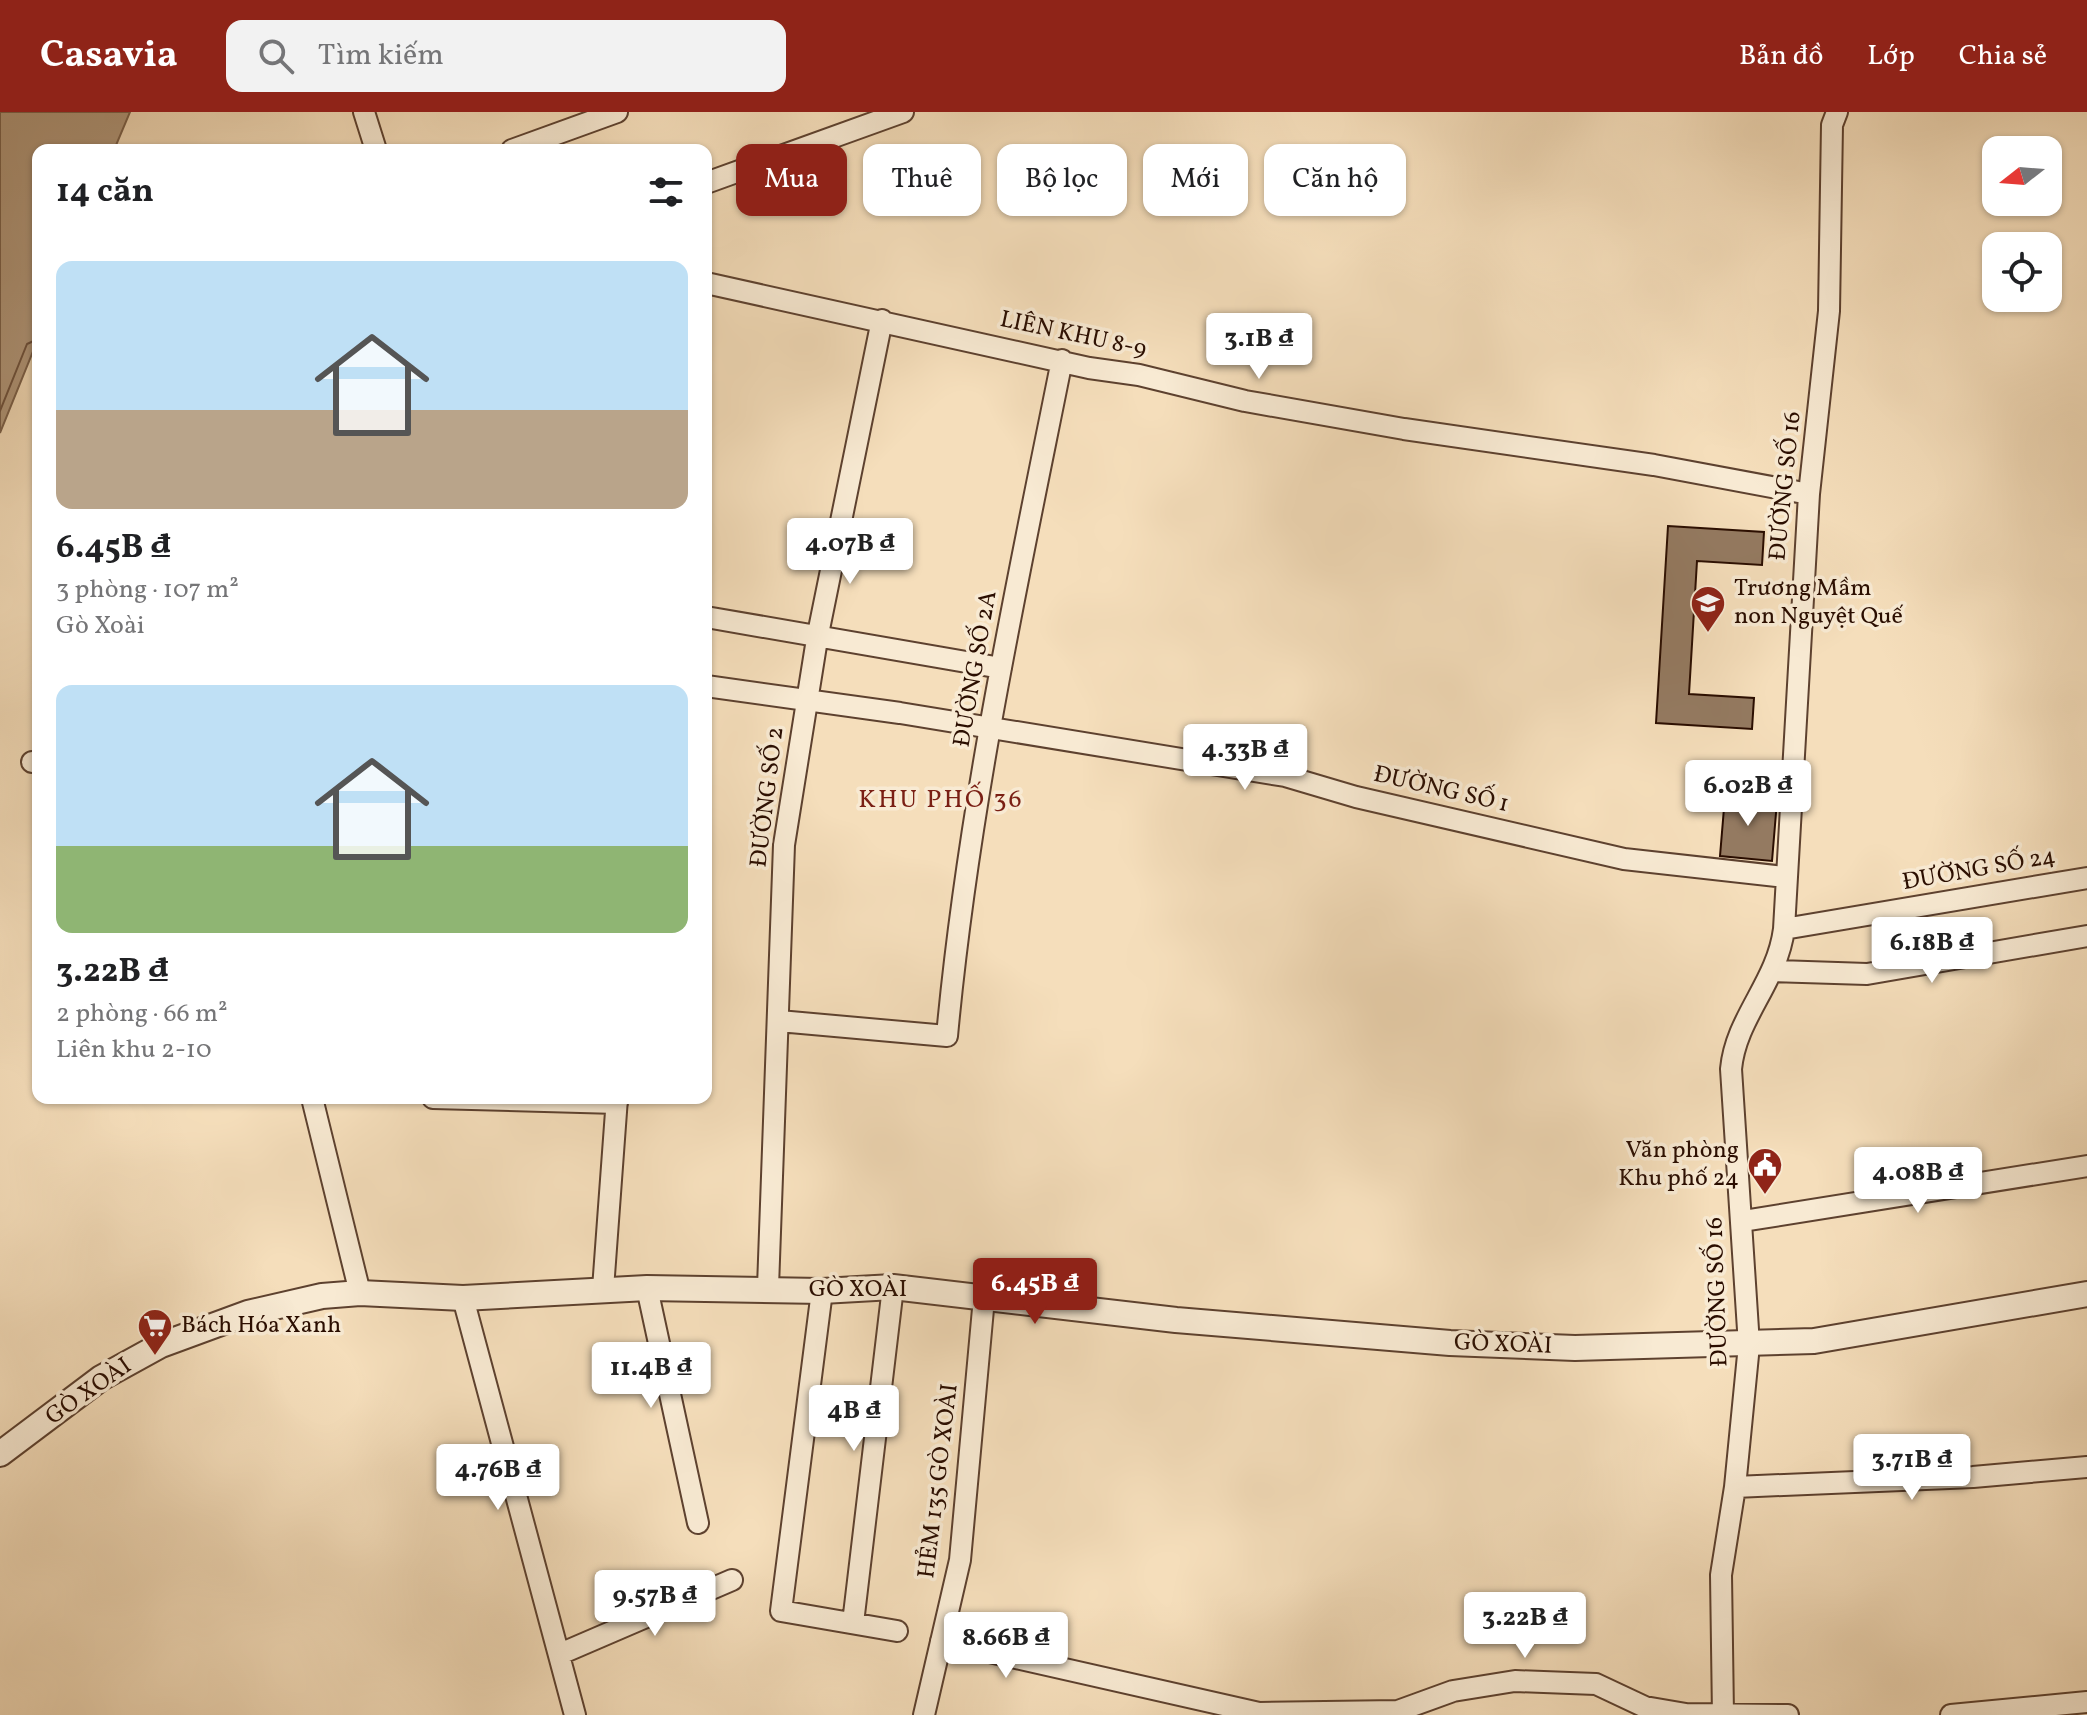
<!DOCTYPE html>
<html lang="vi">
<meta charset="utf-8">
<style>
:root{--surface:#fff;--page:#f2f2f2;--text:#202124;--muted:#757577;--accent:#8f2418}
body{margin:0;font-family:Vollkorn,serif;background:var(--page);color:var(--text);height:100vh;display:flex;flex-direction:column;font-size:30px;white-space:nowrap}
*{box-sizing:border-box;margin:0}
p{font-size:26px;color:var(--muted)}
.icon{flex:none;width:44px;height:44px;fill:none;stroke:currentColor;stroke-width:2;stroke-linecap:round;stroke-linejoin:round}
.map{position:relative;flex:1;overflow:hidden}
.drawer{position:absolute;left:32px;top:32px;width:680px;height:960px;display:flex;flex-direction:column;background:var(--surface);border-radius:16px;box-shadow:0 2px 6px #0004}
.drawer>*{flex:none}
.hud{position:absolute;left:736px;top:32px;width:760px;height:72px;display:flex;gap:16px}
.needle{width:52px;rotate:253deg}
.buttons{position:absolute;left:1982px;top:24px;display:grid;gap:16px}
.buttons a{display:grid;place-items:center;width:80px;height:80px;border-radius:16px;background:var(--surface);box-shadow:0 2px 6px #0004;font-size:40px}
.price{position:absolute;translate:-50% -68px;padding:0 18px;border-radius:8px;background:#fff;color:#222;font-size:26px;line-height:52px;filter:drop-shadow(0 2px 4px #0008)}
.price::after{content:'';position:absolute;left:50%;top:48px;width:24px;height:18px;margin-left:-12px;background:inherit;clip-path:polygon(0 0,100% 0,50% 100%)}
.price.on{background:var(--accent);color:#fff}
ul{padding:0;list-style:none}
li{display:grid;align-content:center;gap:16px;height:424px;padding:0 24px}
li span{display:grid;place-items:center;height:248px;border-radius:16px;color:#555}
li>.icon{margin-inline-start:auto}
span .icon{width:144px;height:144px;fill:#fffc;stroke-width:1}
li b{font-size:34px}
h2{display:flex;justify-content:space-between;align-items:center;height:96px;padding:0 24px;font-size:34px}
.tag{padding:0 28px;border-radius:16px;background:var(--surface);box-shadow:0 2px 6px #0004;font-size:28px;line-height:72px}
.tag.on{background:var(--accent);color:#fff}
header{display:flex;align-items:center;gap:48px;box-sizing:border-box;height:112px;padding:0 40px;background:var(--accent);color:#fff}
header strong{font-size:38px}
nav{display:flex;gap:44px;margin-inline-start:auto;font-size:28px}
.search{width:560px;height:72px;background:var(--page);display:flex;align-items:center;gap:20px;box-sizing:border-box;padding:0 28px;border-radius:16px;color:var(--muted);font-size:30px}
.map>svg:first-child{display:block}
.water{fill:#b0977b;stroke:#7a604a;stroke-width:2}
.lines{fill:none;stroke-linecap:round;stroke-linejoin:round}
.shore{stroke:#6d523e;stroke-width:2}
.building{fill:#947a61;stroke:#2a0d00;stroke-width:2}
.minor-casing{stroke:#5d412f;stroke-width:24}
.tertiary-casing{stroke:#5d412f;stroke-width:28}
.minor{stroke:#f8ead3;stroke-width:20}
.tertiary{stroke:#f8ead3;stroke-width:24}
.labels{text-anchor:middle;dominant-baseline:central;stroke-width:7;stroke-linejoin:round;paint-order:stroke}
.street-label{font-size:24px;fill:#2a0d00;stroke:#f8ead3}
.poi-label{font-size:24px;fill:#2a0d00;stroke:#f8ead3;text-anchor:start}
.neighbourhood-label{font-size:26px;letter-spacing:2px;fill:#7a1f14;stroke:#f8ead3}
</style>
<header>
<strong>Casavia</strong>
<div class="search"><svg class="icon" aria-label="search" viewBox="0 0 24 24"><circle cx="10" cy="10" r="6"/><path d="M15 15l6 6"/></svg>Tìm kiếm</div>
<nav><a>Bản đồ</a><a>Lớp</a><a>Chia sẻ</a></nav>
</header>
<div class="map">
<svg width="2087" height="1603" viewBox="0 0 2087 1603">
<rect width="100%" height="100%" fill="#f5debb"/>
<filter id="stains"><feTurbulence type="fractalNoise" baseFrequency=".0025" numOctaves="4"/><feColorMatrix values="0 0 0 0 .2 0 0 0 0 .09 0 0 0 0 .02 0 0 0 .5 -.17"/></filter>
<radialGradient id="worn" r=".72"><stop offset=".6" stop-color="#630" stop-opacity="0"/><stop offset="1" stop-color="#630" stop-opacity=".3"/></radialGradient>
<!-- water -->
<path class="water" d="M0,0H130L114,38H38V227L0,321Z"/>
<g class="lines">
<!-- shore -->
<path class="shore" d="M0,299L27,232L38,227"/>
</g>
<!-- building -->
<path class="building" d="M1668,414L1764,420L1762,453L1697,449L1689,582L1754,586L1752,617L1656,611Z
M1725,684L1777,689L1772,749L1720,744Z"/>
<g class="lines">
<!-- minor casing -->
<g class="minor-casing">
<path id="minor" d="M364,0L376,38
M512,38L617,0
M706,71L903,0
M706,171L1089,256L1139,263L1245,289L1404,317L1654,353L1809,382
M706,505L1001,556
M706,574L900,601L1285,664L1356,685L1624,747L1785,765
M32,650H38
M1784,817L2087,766
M1774,859L1867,862L2087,824
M779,909L947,924C968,697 1017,472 1062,248
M312,986L360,1181
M433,986L617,991
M1743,1109L2087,1054
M768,1175L784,733L817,527L882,208
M647,1176L698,1411
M603,1177L617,986
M822,1179L781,1499L897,1519
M463,1186L575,1603
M1735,1375L1973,1365L2087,1355
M853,1511L893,1175
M941,1529L1259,1601L1398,1599L1453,1579L1515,1569L1596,1572L1645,1595L1686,1602L1788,1603
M560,1542L732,1468
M924,1603L960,1448L984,1186
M1723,1603L1721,1463L1735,1375L1749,1233L1731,957C1736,905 1777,871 1784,817L1809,382L1829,199L1832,13L1837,0
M1951,1603L2087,1590"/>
</g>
<!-- tertiary casing -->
<g class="tertiary-casing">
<path id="tertiary" d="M0,1342L101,1266L161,1233L248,1201L322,1184L360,1181L463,1186L647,1176L822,1179L893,1175L1176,1208L1450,1231L1575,1236L1814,1229L2087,1182"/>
</g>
<!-- minor -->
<use href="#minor" class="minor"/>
<!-- tertiary -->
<use href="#tertiary" class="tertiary"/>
</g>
<!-- icons -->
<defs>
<g id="school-pin" transform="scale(1.8)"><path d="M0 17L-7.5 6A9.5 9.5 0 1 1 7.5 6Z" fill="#8f2418" stroke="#f8ead3"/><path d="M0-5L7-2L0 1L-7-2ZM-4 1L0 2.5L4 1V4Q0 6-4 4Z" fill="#fff"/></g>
<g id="civic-pin" transform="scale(1.8)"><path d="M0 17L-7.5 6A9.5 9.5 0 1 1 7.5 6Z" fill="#8f2418" stroke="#f8ead3"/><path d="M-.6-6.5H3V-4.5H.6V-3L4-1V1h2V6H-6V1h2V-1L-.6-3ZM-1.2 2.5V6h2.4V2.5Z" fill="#fff"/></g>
<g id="supermarket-pin" transform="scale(1.8)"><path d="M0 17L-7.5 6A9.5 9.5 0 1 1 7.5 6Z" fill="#8f2418" stroke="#f8ead3"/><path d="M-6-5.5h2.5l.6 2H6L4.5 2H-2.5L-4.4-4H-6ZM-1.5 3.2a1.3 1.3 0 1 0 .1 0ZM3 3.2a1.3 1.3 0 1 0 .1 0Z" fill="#fff"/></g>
</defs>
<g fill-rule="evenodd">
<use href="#school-pin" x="1708" y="491"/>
<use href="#civic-pin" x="1765" y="1053"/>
<use href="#supermarket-pin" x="155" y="1214"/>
</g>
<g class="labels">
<!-- street labels -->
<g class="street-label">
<text transform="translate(1073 223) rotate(12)">LIÊN KHU 8-9</text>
<text transform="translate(1786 374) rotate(-84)">ĐƯỜNG SỐ 16</text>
<text transform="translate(976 557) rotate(-80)">ĐƯỜNG SỐ 2A</text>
<text transform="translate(1441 678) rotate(13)">ĐƯỜNG SỐ 1</text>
<text transform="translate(768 685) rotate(-83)">ĐƯỜNG SỐ 2</text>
<text transform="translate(1979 758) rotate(-10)">ĐƯỜNG SỐ 24</text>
<text x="858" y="1178">GÒ XOÀI</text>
<text transform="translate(1718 1180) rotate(-92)">ĐƯỜNG SỐ 16</text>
<text transform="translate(1503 1233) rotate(2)">GÒ XOÀI</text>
<text transform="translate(89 1280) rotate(-35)">GÒ XOÀI</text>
<text transform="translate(939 1369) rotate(-83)">HẺM 135 GÒ XOÀI</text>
</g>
<!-- poi labels -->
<g class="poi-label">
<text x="1734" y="477">Trương Mầm<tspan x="1734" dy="28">non Nguyệt Quế</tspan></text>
<text x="1739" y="1039" text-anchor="end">Văn phòng<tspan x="1739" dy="28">Khu phố 24</tspan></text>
<text x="181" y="1214">Bách Hóa Xanh</text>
</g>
<!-- neighbourhood labels -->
<g class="neighbourhood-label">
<text x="941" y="688">KHU PHỐ 36</text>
</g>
</g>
<rect width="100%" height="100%" filter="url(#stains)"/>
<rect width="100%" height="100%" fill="url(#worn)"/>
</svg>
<div class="buttons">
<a><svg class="needle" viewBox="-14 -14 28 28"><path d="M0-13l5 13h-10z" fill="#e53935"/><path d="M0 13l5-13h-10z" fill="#757577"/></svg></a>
<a><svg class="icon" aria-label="locate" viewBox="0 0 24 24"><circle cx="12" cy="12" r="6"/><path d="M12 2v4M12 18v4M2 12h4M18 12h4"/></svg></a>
</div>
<b class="price" style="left:1259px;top:269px">3.1B ₫</b>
<b class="price" style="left:850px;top:474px">4.07B ₫</b>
<b class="price" style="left:1245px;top:680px">4.33B ₫</b>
<b class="price" style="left:1748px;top:716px">6.02B ₫</b>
<b class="price" style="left:1932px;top:873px">6.18B ₫</b>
<b class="price" style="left:1918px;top:1103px">4.08B ₫</b>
<b class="price on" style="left:1035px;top:1214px">6.45B ₫</b>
<b class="price" style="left:651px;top:1298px">11.4B ₫</b>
<b class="price" style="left:854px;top:1341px">4B ₫</b>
<b class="price" style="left:1912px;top:1390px">3.71B ₫</b>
<b class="price" style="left:498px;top:1400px">4.76B ₫</b>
<b class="price" style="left:655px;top:1526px">9.57B ₫</b>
<b class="price" style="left:1525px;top:1548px">3.22B ₫</b>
<b class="price" style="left:1006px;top:1568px">8.66B ₫</b>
<div class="hud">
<a class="tag on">Mua</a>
<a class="tag">Thuê</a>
<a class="tag">Bộ lọc</a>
<a class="tag">Mới</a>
<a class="tag">Căn hộ</a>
</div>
<section class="drawer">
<h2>14 căn<svg class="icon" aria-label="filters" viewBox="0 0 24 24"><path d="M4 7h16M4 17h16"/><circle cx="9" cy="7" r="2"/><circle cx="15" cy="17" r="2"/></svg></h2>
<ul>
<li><span style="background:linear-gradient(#bfe0f5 60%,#b9a48a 0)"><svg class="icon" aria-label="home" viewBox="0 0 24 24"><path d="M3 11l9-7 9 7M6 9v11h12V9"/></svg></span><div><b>6.45B ₫</b><p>3 phòng · 107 m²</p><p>Gò Xoài</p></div></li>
<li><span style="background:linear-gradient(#bfe0f5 65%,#8fb573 0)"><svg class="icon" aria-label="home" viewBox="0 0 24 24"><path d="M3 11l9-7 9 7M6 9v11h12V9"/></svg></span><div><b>3.22B ₫</b><p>2 phòng · 66 m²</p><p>Liên khu 2-10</p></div></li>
</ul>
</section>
</div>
